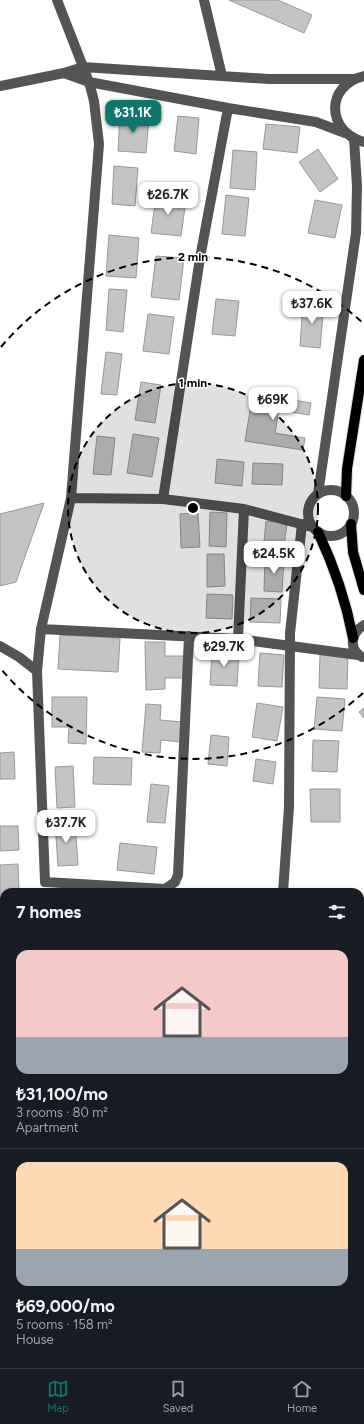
<!DOCTYPE html>
<meta charset="utf-8">
<style>
:root{--surface:#171b24;--page:#20242c;--text:#f1f3f6;--muted:#9ea1a6;--line:#363941;--accent:#0f766e}
body{margin:0;font-family:Figtree,sans-serif;background:var(--page);color:var(--text);height:100vh;display:flex;flex-direction:column;font-size:15px;white-space:nowrap}
*{box-sizing:border-box;margin:0}
p{font-size:13px;color:var(--muted)}
.icon{flex:none;width:22px;height:22px;fill:none;stroke:currentColor;stroke-width:2;stroke-linecap:round;stroke-linejoin:round}
.map{position:relative;flex:1;overflow:hidden}
.sheet{position:absolute;left:0px;top:888px;width:364px;height:480px;display:flex;flex-direction:column;background:var(--surface);border-radius:12px 12px 0 0;box-shadow:0 2px 6px #0003}
.sheet>*{flex:none}
.price{position:absolute;translate:-50% -34px;padding:0 9px;border-radius:8px;background:#fff;color:#222;font-size:13px;line-height:26px;filter:drop-shadow(0 1px 2px #0008)}
.price::after{content:'';position:absolute;left:50%;top:24px;width:12px;height:9px;margin-left:-6px;background:inherit;clip-path:polygon(0 0,100% 0,50% 100%)}
.price.current{background:var(--accent);color:#fff}
ul{padding:0;list-style:none}
li{display:grid;align-content:center;gap:8px;height:212px;padding:0 16px}
li+li{border-top:1px solid var(--line)}
li span{display:grid;place-items:center;height:124px;border-radius:12px;color:#555}
li>.icon{margin-inline-start:auto}
span .icon{width:72px;height:72px;fill:#fffc;stroke-width:1}
li b{font-size:17px}
h2{display:flex;justify-content:space-between;align-items:center;height:48px;padding:0 16px;font-size:17px}
.menu{display:flex;justify-content:space-around;align-items:center;height:56px;border-top:1px solid var(--line);background:var(--surface);font-size:11px;color:var(--muted)}
.menu a{display:grid;justify-items:center;gap:2px}
.menu .current{color:var(--accent)}
.map>svg:first-child{display:block}
.building{fill:#c4c4c4;stroke:#989898}
.lines{fill:none;stroke-linecap:round;stroke-linejoin:round}
.major-casing{stroke:#dbdbdb;stroke-width:12}
.minor{stroke:#545454;stroke-width:10}
.major{stroke:#000;stroke-width:10}
.ring{fill:none;stroke:#000;stroke-width:2;stroke-dasharray:7 5}
.centre{fill:#000;stroke:#fff;stroke-width:2}
.ring-label{font-size:12px;text-anchor:middle;font-weight:bold;fill:#000;stroke:#fff;stroke-width:3;stroke-linejoin:round;paint-order:stroke}
</style>
<div class="map">
<svg width="364" height="1368" viewBox="0 0 364 1368">
<rect width="100%" height="100%" fill="#fff"/>
<!-- building -->
<path class="building" d="M229,0H278L312,15L304,33Z
M120,115L149,118L146,153L118,151Z
M178,116L199,118L196,154L174,151Z
M266,124L300,127L297,153L263,149Z
M318,149L338,179L320,192L299,162Z
M233,150L257,152L255,190L230,188Z
M114,166L138,168L135,206L112,204Z
M226,195L249,198L245,236L222,234Z
M156,196L186,200L181,236L151,233Z
M315,200L342,205L335,238L308,233Z
M109,235L139,238L136,278L106,276Z
M156,256L184,258L179,300L151,297Z
M109,289L127,290L123,332L106,330Z
M216,299L239,301L235,336L212,334Z
M303,302L324,304L320,348L300,346Z
M148,314L174,317L169,354L143,351Z
M106,352L122,354L117,395L101,394Z
M141,382L161,385L155,423L135,420Z
M253,393L311,403L309,415L279,410L275,433L305,438L303,450L245,441Z
M133,434L159,438L152,477L127,473Z
M97,436L115,438L111,475L93,474Z
M217,459L244,462L242,486L215,483Z
M253,463L283,464L282,485L252,484Z
M44,503L16,582L0,586V514Z
M210,512L227,513L226,547L209,546Z
M198,513L200,547L181,548L180,514Z
M266,521L287,523L283,554L263,552Z
M207,554H224L225,586L207,587Z
M265,558L284,559L282,592L264,591Z
M207,594L233,595L232,619L206,618Z
M251,598L281,599L280,623L250,622Z
M60,635L120,638L118,672L58,669Z
M145,642H165V656H184V678H165V689L146,690Z
M212,651L239,652L237,686L210,685Z
M260,653L284,655L282,687L258,686Z
M320,654L348,655L347,689L319,688Z
M52,697H87L86,744L68,743L69,727H52Z
M317,697L345,699L342,731L314,729Z
M257,703L283,707L277,741L252,737Z
M146,704L161,705L160,720L182,722L181,742L161,740L160,753L142,752Z
M364,708V718L359,712Z
M211,735L229,737L227,766L208,764Z
M313,740L339,741L337,772L312,771Z
M14,752L15,779H0V753Z
M94,757L132,758L131,785L93,784Z
M256,759L276,762L273,784L253,781Z
M73,766L75,807L57,808L55,767Z
M151,784L169,786L165,823L147,822Z
M310,789H340V822H311Z
M75,822L78,865L58,866L55,823Z
M0,826H18L19,850L0,851Z
M120,843L157,847L154,874L117,870Z
M18,864L19,892H4V929L0,930V865Z
M364,965V993L360,994V966Z
M0,1055H4V1093L0,1094Z
M360,1098L364,1100V1116L360,1124Z
M4,1177V1202H0V1178Z"/>
<g class="lines">
<!-- major casing -->
<g class="major-casing">
<path id="major" d="M346,496L347,469L364,360
M351,524L353,552L364,590
M318,532C334,566 346,601 353,638
M360,1344L364,1335
M349,1368L351,1364"/>
</g>
<!-- minor -->
<path class="minor" d="M204,0L222,76
M64,73L89,82L228,108L316,122L345,133
M364,76C325,85 326,132 364,142
M0,86L64,73L83,67L269,79H353
M308 513a23 23 0 1 1 46 0a23 23 0 1 1-46 0Z
M318,494L356,233L357,186L354,139
M71,498L163,499L244,509L312,527
M163,499L200,258L228,108
M41,629L238,639L358,655
M238,639L244,509
M0,646L19,657L37,671L45,882L165,889L175,882L178,875L189,636
M362,657C348,649 351,633 364,625
M37,671L41,629L71,498L99,144L94,101L89,82L57,0
M283,892L289,807L290,633L302,524
M360,915L364,914
M0,1051H4
M0,1169L4,1168
M360,1310L364,1312"/>
<!-- major -->
<use href="#major" class="major"/>
</g>
<!-- distance rings -->
<circle cx="193" cy="508" r="125" fill="#000" fill-opacity=".12"/>
<g class="ring">
<circle cx="193" cy="508" r="125"/>
<path d="M363 693A251 251 0 0 1 1 669M1 347A251 251 0 0 1 363 323"/>
</g>
<circle cx="193" cy="508" r="6" class="centre"/>
<g class="ring-label">
<text x="193" y="261">2 min</text>
<text x="193" y="387">1 min</text>
</g>
</svg>
<b class="price current" style="left:133px;top:134px">₺31.1K</b>
<b class="price" style="left:168px;top:216px">₺26.7K</b>
<b class="price" style="left:312px;top:325px">₺37.6K</b>
<b class="price" style="left:273px;top:421px">₺69K</b>
<b class="price" style="left:274px;top:575px">₺24.5K</b>
<b class="price" style="left:224px;top:668px">₺29.7K</b>
<b class="price" style="left:66px;top:844px">₺37.7K</b>
<section class="sheet">
<h2>7 homes<svg class="icon" aria-label="filters" viewBox="0 0 24 24"><path d="M4 7h16M4 17h16"/><circle cx="9" cy="7" r="2"/><circle cx="15" cy="17" r="2"/></svg></h2>
<ul>
<li><span style="background:linear-gradient(#f6c9c9 70%,#9aa5b1 0)"><svg class="icon" aria-label="home" viewBox="0 0 24 24"><path d="M3 11l9-7 9 7M6 9v11h12V9"/></svg></span><div><b>₺31,100/mo</b><p>3 rooms · 80 m²</p><p>Apartment</p></div></li>
<li><span style="background:linear-gradient(#ffd9b3 70%,#9aa5b1 0)"><svg class="icon" aria-label="home" viewBox="0 0 24 24"><path d="M3 11l9-7 9 7M6 9v11h12V9"/></svg></span><div><b>₺69,000/mo</b><p>5 rooms · 158 m²</p><p>House</p></div></li>
</ul>
</section>
</div>
<nav class="menu">
<a class="current"><svg class="icon" aria-label="map" viewBox="0 0 24 24"><path d="M3 6l6-2 6 2 6-2v14l-6 2-6-2-6 2zM9 4v14M15 6v14"/></svg>Map</a>
<a><svg class="icon" aria-label="saved" viewBox="0 0 24 24"><path d="M7 4h10v16l-5-4-5 4z"/></svg>Saved</a>
<a><svg class="icon" aria-label="home" viewBox="0 0 24 24"><path d="M3 11l9-7 9 7M6 9v11h12V9"/></svg>Home</a>
</nav>
